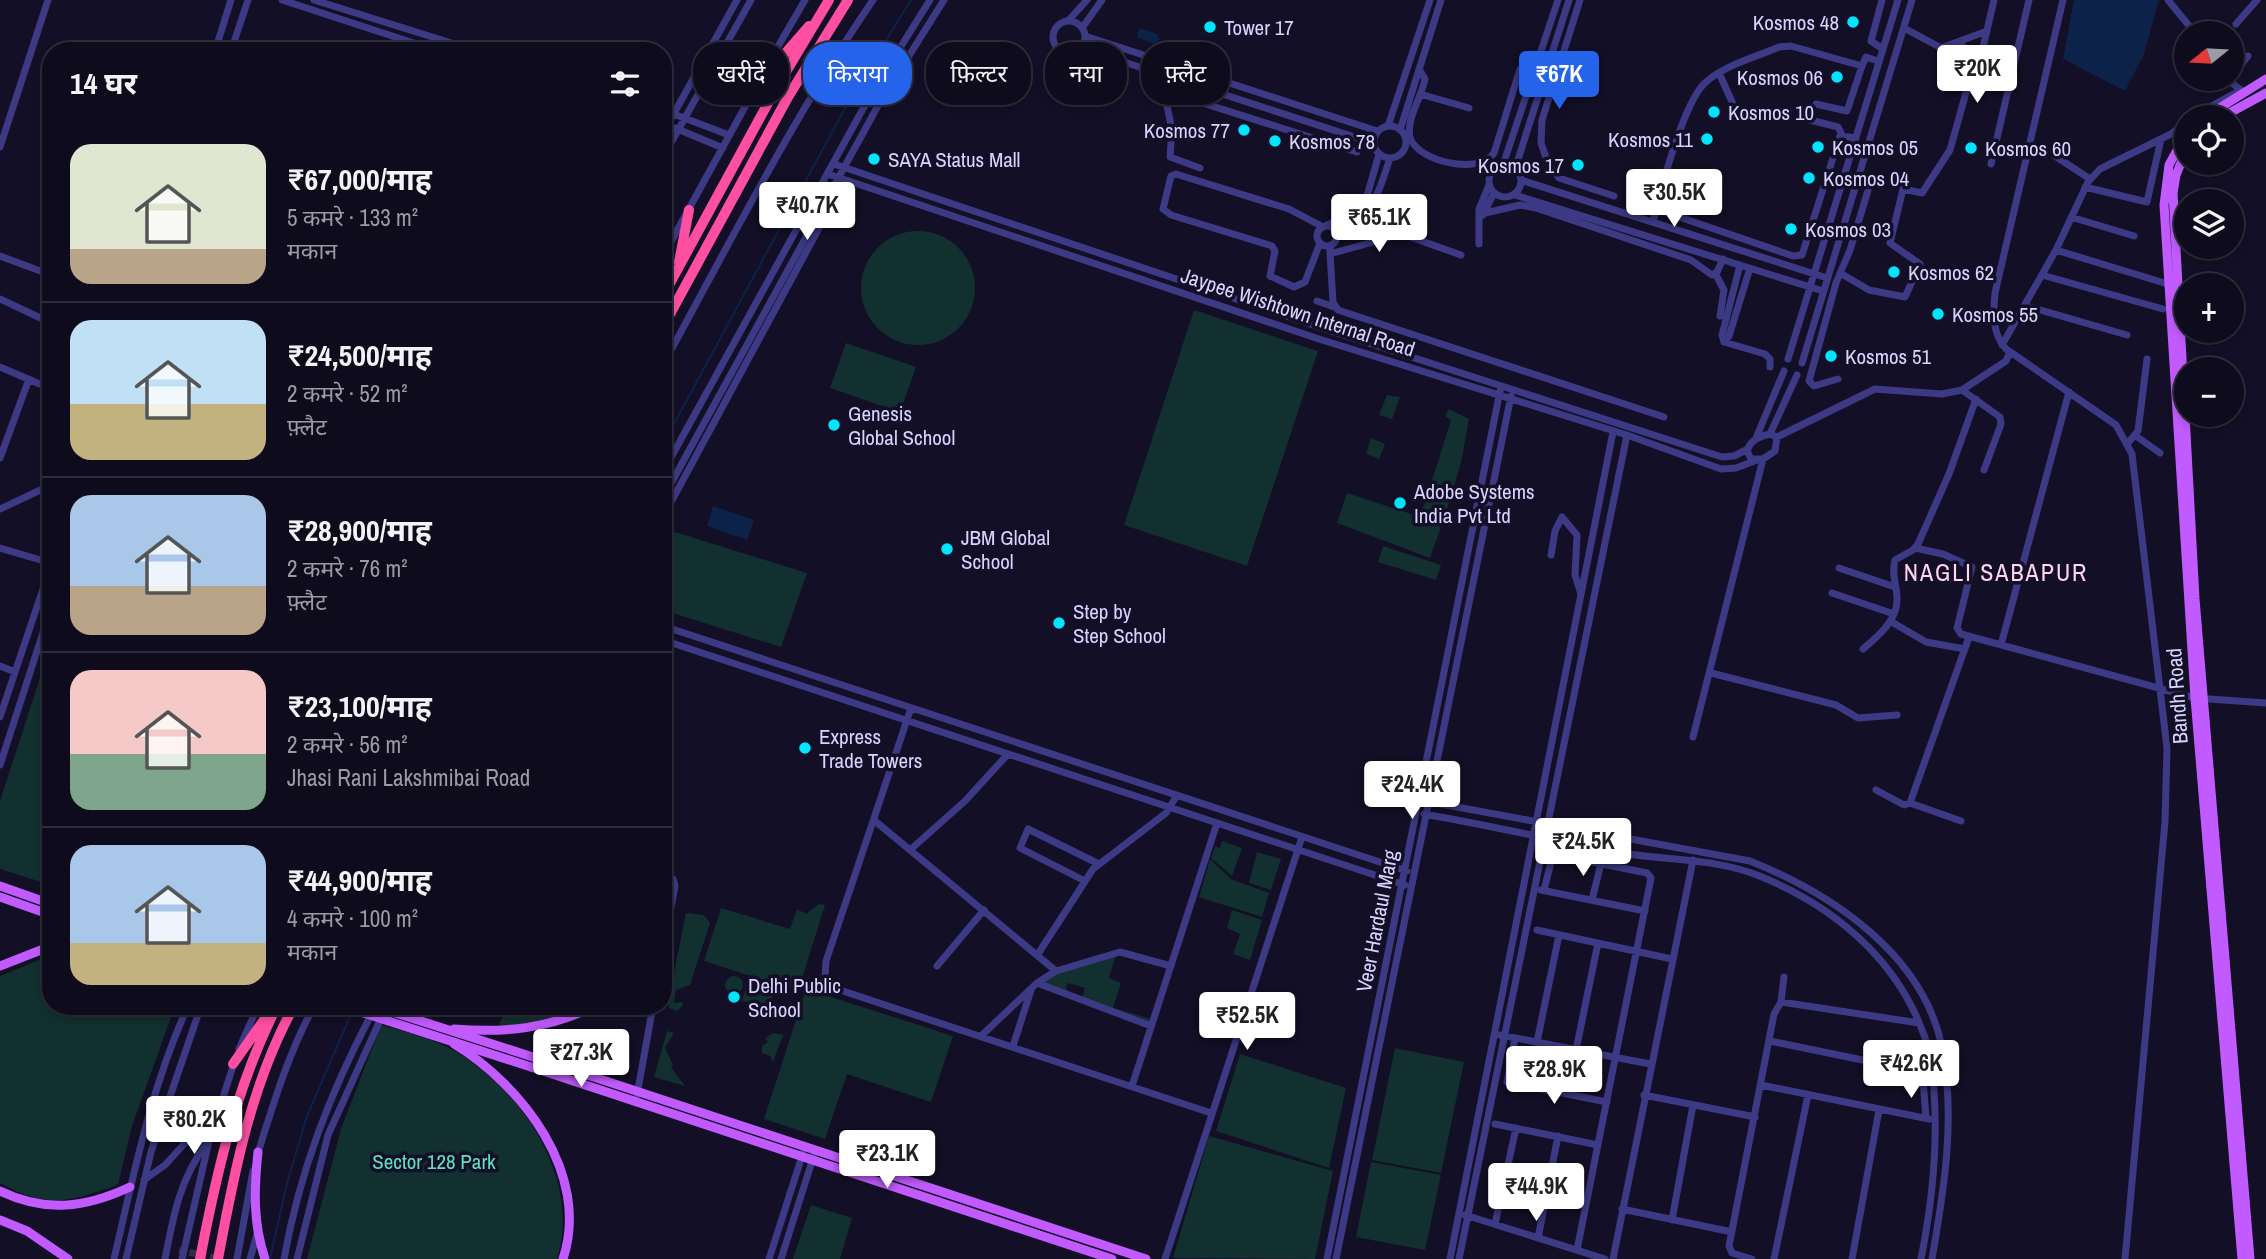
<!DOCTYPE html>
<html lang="hi">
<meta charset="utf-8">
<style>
:root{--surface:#0e0b1c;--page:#171425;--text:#f1f3f6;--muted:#9b9ba3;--line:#2e2b3b;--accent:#2563eb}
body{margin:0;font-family:"Archivo Narrow","Noto Sans Devanagari",sans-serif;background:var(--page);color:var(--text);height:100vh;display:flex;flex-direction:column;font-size:26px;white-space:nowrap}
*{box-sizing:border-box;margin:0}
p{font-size:23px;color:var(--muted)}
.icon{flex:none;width:38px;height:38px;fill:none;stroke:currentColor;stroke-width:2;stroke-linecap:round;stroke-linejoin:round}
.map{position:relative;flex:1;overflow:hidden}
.sheet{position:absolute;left:42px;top:42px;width:630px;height:973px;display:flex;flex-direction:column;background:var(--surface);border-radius:28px;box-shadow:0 4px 10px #0003,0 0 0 2px var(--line)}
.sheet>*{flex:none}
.banner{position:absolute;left:693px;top:42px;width:665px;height:63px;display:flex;gap:14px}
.needle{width:46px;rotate:252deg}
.controls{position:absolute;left:2174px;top:21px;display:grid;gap:14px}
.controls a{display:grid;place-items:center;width:70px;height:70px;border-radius:50%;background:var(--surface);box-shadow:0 4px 10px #0003,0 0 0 2px var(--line);font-size:35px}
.price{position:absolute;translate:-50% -60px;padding:0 16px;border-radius:7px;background:#fff;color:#222;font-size:23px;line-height:46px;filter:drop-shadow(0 2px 4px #0008)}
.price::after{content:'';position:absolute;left:50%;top:42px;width:21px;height:16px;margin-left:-10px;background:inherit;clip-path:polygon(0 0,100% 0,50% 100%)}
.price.active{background:var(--accent);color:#fff}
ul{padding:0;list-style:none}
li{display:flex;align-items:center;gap:21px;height:175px;padding:0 28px}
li+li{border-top:2px solid var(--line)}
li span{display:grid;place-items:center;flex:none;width:196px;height:140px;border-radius:21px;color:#555}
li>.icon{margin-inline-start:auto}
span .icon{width:84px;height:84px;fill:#fffc;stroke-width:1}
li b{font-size:30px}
h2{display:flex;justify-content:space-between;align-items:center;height:84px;padding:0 28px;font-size:30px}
.pill{padding:0 24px;border-radius:28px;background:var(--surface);box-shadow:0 4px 10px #0003,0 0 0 2px var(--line);font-size:24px;line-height:63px}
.pill.active{background:var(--accent);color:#fff}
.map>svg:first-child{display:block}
.green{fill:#12302f}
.water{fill:#0c2248}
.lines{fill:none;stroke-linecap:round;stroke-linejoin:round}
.stream{stroke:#0c2248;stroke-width:2}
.minor-tunnel{stroke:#312d47;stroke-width:7;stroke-dasharray:7 3.5;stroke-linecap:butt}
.minor{stroke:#3d3a85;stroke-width:7}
.major{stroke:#c25bff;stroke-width:9}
.highway{stroke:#ff4fa3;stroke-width:10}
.major-bridge{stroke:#c25bff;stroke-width:9}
.poi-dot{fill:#00e5ff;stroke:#130f26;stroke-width:2.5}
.labels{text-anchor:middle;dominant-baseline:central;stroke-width:7;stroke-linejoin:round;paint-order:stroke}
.poi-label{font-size:21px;fill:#d9d4ff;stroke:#130f26;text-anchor:start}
.street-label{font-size:21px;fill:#d9d4ff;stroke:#130f26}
.park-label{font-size:21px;fill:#5fe0c0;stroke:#130f26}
.quarter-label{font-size:24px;letter-spacing:2px;fill:#ffd6f0;stroke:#130f26}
</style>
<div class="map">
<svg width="2266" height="1259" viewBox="0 0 2266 1259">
<rect width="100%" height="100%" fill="#130f26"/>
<!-- green -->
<path class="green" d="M861 288a57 57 0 1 1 114 0a57 57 0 1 1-114 0Z
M1194,310L1318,351L1247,566L1124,525Z
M846,343L916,367L900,412L830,388Z
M1387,395L1400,397L1392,419L1379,415Z
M1449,409L1469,419L1461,463L1444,519L1422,512L1451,420L1445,416Z
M1371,438L1385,444L1379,459L1366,454Z
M1347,493L1442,524L1430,558L1337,523Z
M675,532L807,573L781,647L663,610V552Z
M1383,546L1441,565L1436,580L1378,562Z
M51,644V767L48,786L51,885L0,869V801Z
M1222,841L1242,848L1232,876L1211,858L1215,846L1220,848Z
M1257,852L1281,859L1271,890L1249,883Z
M1210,859L1231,879L1269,893L1262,917L1199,897Z
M819,904L825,905L798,991L704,961L721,908L790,929L797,909L806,914Z
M1232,910L1262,920L1250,960L1233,954L1240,934L1227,928Z
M686,913L704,915L710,923L690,985L676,990L674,1003L682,1002L683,1005L677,1011L669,1008L668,1002Z
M1116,954L1109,978L1121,983L1113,1008L1151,1019L1149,1024L1082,998L1085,988L1068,983L1066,988L1069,993L1041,983L1058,972Z
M51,955V1006H175L132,1126L118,1185C69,1201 48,1210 0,1183V976Z
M725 985a9 9 0 1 1 18 0a9 9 0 1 1-18 0Z
M748,981L775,989L769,1009L742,1001Z
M806,989L953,1036L931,1102L847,1074L825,1139L764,1119Z
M507,1006H585L546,1022L498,1027Z
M381,1025C403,1031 427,1037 447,1047C518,1082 583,1178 557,1259H307L341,1129Z
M667,1031L674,1033L665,1048L673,1065L671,1067L685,1086L654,1077Z
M773,1033L783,1035L773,1062L770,1056L762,1053V1046L768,1042L765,1038Z
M1395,1048L1464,1062L1441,1173L1372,1160Z
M1240,1054L1346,1088L1329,1168L1216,1131Z
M1209,1136L1333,1171L1315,1259L1173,1258Z
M1371,1162L1441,1175L1425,1250L1356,1237Z
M811,1205L852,1218L840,1259H793Z"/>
<!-- water -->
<path class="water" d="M2074,0H2159L2144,54L2125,91L2063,59Z
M1140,28L1157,34L1160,40L1154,44L1137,37Z
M713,506L754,520L747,540L707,526Z"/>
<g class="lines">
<!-- stream -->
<path class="stream" d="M663,444L851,97L911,0
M270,1259L287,1183L307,1116L352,1012"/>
<!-- minor-tunnel -->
<path class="minor-tunnel" d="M179,1250L219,1259"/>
<!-- minor -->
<path class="minor" d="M282,0L438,51
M314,0L477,51
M1580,0L1542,120L1541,143L1548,163L1559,178L1614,196
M1882,0L1871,41L1883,49
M2063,0L1995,293C1993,313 1992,334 2006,349L2116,425L2132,454L2167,748L2165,822L2125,1259
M2168,0L2195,33
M1068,21L1087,0
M1053 37a16 16 0 1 1 32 0a16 16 0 1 1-32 0Z
M2236,24L2257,0
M1082,28L1102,0
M1904,28L1945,50L1997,58
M1085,36L1377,131
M1081,48L1373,143
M1941,48L1987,31
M215,51L231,0
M231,51L248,0
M1981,56L1994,0
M1862,66L1866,57L1878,61
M1419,69L1425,79C1422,97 1406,118 1410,137C1416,161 1479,176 1494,153L1520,69
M1719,73L1738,115
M762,74L805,0
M1165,75L1164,91L1172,130L1170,157L1200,168
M2231,77L2248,56
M2227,79L2242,91
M1171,93L1357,152
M1420,94L1469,108
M663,110L729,135
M2191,117L2241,90
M1802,118L1838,127L1842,135
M1388,126L1430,0
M1374 142a16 16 0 1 1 32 0a16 16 0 1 1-32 0Z
M675,128L723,148
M1400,130L1441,0
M663,133L737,0
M0,147L48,0
M2055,156L2090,179
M663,157L751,0
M834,164L1337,333L1722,457L1734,456L1748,449
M1991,164L2029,0
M1489 181a16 16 0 1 1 32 0a16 16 0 1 1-32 0Z
M1503,165L1558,0
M1515,169L1569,0
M828,174L1319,339L1627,435L1721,469L1736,468L1757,460
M1521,180L1827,278
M2085,187L2147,202L2161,139
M1515,195L1823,291
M1656,209L1793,256L1802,255L1840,136L1856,138
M1485,213L1520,205L1536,208L1691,260L1712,275L1717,272L1723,259
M1483,215L1494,193
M2071,217L2134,236
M1653,222C1660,192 1684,100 1706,82C1725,65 1756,57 1779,47L1791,46L1862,66L1847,111L1816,104
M1327,225L1351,215L1365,203L1379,154
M1317 236a10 10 0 1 1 20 0a10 10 0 1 1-20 0Z
M1336,230C1376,208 1376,200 1390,158
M1320,243L1305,282L1294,287L1270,276L1275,251L1272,246L1171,215L1163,209L1171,176L1176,174L1289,209L1323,227
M1479,244V209L1489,185
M1330,246V253H1333L1402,234L1461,255
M2056,250L2171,285
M1330,253L1333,302L1338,310L1664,417
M0,256L51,275
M663,256L757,85
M1715,273L1724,290L1720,316
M1840,273L1869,290L1905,297L1920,264L1890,243L1903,189L1922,193L1950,150L1972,71V55L1959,42
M2042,275L2163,309
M0,299L51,323
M1317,301L1334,307
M2026,306L2127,335
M1724,342L1722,335L1740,265
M1724,342L1729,336L1750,268
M1724,342L1765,354L1770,359V367
M2002,345L2056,250L2088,182L2100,169L2171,134L2186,122
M1788,359L1898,0
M1802,363L1912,0
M663,365C730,242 794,116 873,0
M0,367L42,385H47L51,377
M1838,379L1814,386L1809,381L1836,283L1850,250L1869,187
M1962,390L2000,417L2001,424L1984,470
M1770,434L1777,437L1775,451L1763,459H1751L1747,451C1750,440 1760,436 1770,434Z
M1770,434L1797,375
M2136,436L2160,453
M1777,437L1875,389L1942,394L1962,390L2006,361L2010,352
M1756,438L1784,371
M2128,443L2138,431L2147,359
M0,458L29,379
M663,472L870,96L930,0
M663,498L880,102L944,0
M0,509L51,485
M663,517L845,180
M0,548L51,563
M1915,548L1943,554L1972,567L1957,628L1961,634L2195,698L2266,703
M1551,555L1555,531L1562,517L1577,535L1575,575L1581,594
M1839,568L1895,587
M1832,593L1894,614
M1890,621L1926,642L1965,649
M663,626L1407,871
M663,640L1405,885
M2001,645L2069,392
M1863,649C1877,637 1898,620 1897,599C1897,585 1891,575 1895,560L1913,550L1918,544L1949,474L1976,399
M0,666L15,672
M1711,673L1836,705L1858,718L1897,715
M911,708L826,961L825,978L837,989L1211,1113
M0,717L51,565
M1693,737L1763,459
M0,765L51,608
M1876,790L1904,805L1910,803L1969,637
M1419,800L1750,861C1832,894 1923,954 1942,1047C1956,1117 1944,1190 1932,1259
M1910,803L1961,821
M1424,814C1487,825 1548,839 1611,851C1659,861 1716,857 1762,877C1842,910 1907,969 1930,1054C1934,1065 1933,1079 1934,1091C1938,1147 1932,1204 1921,1259
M875,821L1056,971
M910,850L965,801L1008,754
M663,871L673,879L675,886L663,949
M1085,881L1020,848L1028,829L1099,864
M1541,890L1645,911
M1544,890L1553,854L1647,873L1651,878L1577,1250
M1592,900L1601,863
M1537,930L1672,959
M1038,954L1093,869L1166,813L1176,797
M937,966L984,910
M1037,983L1151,1026
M1781,1002L1919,1023
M1500,1035L1650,1064
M981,1036L1037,983L1056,971L1120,952L1171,966
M1515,1038L1507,1082L1607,1102
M1770,1041L1916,1071L1923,1080L1926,1118
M1537,1042L1559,935
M1013,1046L1031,990
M239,1049L258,1006
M1576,1050L1598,943
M1761,1085L1929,1119
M1132,1086L1217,823
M637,1095L653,1006
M1644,1095L1755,1117
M1495,1124L1598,1145
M257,1156C273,1105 288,1054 314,1006
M144,1180L165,1165L215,1110
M1622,1209L1732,1232
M1465,1215L1605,1259
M1672,1220L1693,1105
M1495,1224L1516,1128
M1538,1238L1558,1136
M114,1259C134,1173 151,1087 188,1006
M126,1259L151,1152L201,1006
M165,1259C173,1217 180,1178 207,1143
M182,1259L209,1141L235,1060
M237,1259L253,1171
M250,1259L257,1234
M284,1259C300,1169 331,1091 373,1011
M297,1259L328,1135L382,1016
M769,1259L803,1153
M781,1259L814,1155
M1165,1259L1302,837
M1327,1259L1500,391
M1336,1259L1511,396
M1450,1259L1613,432
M1459,1259L1627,435
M1613,1259L1693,860
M1752,1259L1732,1253L1729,1246L1774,1014L1781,1002L1784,977
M1774,1259L1808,1095
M1852,1259L1879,1110"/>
<!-- major -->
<path class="major" d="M2205,117L2266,79
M2222,117L2266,93
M2186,134L2169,165L2164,205L2195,698L2242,1259
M2186,151L2176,175L2173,193L2195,599L2250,1259
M0,886L51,904
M0,897L51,915
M0,966L51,946
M454,1029C505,1033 548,1029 595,1006
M454,1044C522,1085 591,1174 563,1259
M533,1057L1146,1259
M531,1067L1112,1259
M258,1152C254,1190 253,1223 265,1259
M0,1191C46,1213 85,1208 130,1187
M0,1220L27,1231L68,1259"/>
<!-- highway -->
<path class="highway" d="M756,87L809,26
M679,262L689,210
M663,296L774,92L829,0
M663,327L788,97L848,0
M233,1064L266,1017
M200,1259C217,1171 236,1087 277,1006
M218,1259C234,1173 251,1084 294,1006"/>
<!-- major-bridge -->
<path class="major-bridge" d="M342,1006L531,1067
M374,1006L533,1057"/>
</g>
<!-- markers -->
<g class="poi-dot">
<circle cx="1853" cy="22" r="7"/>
<circle cx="1210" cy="27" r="7"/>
<circle cx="1837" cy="77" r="7"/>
<circle cx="1714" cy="112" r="7"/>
<circle cx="1244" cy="130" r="7"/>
<circle cx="1707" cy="139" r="7"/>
<circle cx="1275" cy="141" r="7"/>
<circle cx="1818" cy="147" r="7"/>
<circle cx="1971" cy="148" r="7"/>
<circle cx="874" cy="159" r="7"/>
<circle cx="1578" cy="165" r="7"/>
<circle cx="1809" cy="178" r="7"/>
<circle cx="1791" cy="229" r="7"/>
<circle cx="1894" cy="272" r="7"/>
<circle cx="1938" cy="314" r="7"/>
<circle cx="1831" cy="356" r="7"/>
<circle cx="834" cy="425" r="7"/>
<circle cx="1400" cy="503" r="7"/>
<circle cx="947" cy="549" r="7"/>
<circle cx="1059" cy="623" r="7"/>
<circle cx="805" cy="748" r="7"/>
<circle cx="734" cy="997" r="7"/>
</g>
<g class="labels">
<!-- poi labels -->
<g class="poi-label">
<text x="1839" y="22" text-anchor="end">Kosmos 48</text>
<text x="1224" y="27">Tower 17</text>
<text x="1823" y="77" text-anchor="end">Kosmos 06</text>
<text x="1728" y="112">Kosmos 10</text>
<text x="1230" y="130" text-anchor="end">Kosmos 77</text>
<text x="1693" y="139" text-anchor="end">Kosmos 11</text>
<text x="1289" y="141">Kosmos 78</text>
<text x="1832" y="147">Kosmos 05</text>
<text x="1985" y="148">Kosmos 60</text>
<text x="888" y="159">SAYA Status Mall</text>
<text x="1564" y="165" text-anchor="end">Kosmos 17</text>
<text x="1823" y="178">Kosmos 04</text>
<text x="1805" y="229">Kosmos 03</text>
<text x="1908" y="272">Kosmos 62</text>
<text x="1952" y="314">Kosmos 55</text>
<text x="1845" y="356">Kosmos 51</text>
<text x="848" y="413">Genesis<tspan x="848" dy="24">Global School</tspan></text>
<text x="1414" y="491">Adobe Systems<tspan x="1414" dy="24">India Pvt Ltd</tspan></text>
<text x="961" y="537">JBM Global<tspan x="961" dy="24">School</tspan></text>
<text x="1073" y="611">Step by<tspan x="1073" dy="24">Step School</tspan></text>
<text x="819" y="736">Express<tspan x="819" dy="24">Trade Towers</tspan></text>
<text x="748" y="985">Delhi Public<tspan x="748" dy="24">School</tspan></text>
</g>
<!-- street labels -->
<g class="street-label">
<text transform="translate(1298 312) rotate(18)">Jaypee Wishtown Internal Road</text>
<text transform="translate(2177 696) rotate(-94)">Bandh Road</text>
<text transform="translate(1377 921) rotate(-79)">Veer Hardaul Marg</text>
</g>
<!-- park labels -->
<g class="park-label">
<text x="434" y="1161">Sector 128 Park</text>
</g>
<!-- quarter labels -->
<g class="quarter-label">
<text x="1996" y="572">NAGLI SABAPUR</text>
</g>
</g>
</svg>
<div class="controls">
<a><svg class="needle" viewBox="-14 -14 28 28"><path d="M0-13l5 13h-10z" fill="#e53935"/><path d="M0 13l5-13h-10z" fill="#9b9ba3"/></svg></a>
<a><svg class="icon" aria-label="locate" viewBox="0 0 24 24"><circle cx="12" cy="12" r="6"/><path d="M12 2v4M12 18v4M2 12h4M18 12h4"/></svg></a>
<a><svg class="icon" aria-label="layers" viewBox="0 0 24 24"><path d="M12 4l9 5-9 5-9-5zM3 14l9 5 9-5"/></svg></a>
<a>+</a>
<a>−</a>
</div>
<b class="price" style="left:1977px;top:105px">₹20K</b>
<b class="price active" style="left:1559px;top:111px">₹67K</b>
<b class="price" style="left:1674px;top:229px">₹30.5K</b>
<b class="price" style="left:807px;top:242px">₹40.7K</b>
<b class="price" style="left:1379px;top:254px">₹65.1K</b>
<b class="price" style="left:1412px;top:821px">₹24.4K</b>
<b class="price" style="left:1583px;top:878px">₹24.5K</b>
<b class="price" style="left:1247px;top:1052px">₹52.5K</b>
<b class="price" style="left:581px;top:1089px">₹27.3K</b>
<b class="price" style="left:1911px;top:1100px">₹42.6K</b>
<b class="price" style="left:1554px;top:1106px">₹28.9K</b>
<b class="price" style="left:194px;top:1156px">₹80.2K</b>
<b class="price" style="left:887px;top:1190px">₹23.1K</b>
<b class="price" style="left:1536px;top:1223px">₹44.9K</b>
<div class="banner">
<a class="pill">खरीदें</a>
<a class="pill active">किराया</a>
<a class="pill">फ़िल्टर</a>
<a class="pill">नया</a>
<a class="pill">फ़्लैट</a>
</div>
<section class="sheet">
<h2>14 घर<svg class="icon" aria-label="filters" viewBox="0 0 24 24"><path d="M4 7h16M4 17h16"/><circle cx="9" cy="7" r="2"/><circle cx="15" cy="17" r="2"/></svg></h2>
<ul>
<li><span style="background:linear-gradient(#dfe7d0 75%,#b9a48a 0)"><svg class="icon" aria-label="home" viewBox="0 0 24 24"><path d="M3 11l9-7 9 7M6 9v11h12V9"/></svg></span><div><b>₹67,000/माह</b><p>5 कमरे · 133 m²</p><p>मकान</p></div></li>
<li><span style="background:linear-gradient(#bfe0f5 60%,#c2b280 0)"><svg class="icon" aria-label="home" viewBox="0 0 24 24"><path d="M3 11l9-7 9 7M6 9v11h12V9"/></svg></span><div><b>₹24,500/माह</b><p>2 कमरे · 52 m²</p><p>फ़्लैट</p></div></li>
<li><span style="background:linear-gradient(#a9c7e8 65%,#b9a48a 0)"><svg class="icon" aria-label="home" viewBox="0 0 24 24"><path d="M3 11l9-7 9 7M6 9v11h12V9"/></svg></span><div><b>₹28,900/माह</b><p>2 कमरे · 76 m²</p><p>फ़्लैट</p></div></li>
<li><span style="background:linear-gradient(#f6c9c9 60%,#7fa58c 0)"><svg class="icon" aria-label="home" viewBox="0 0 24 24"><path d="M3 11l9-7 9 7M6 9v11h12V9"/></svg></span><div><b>₹23,100/माह</b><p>2 कमरे · 56 m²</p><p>Jhasi Rani Lakshmibai Road</p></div></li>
<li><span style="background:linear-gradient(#a9c7e8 70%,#c2b280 0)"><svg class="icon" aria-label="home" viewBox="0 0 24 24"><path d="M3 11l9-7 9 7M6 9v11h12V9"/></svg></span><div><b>₹44,900/माह</b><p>4 कमरे · 100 m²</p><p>मकान</p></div></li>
</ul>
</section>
</div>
